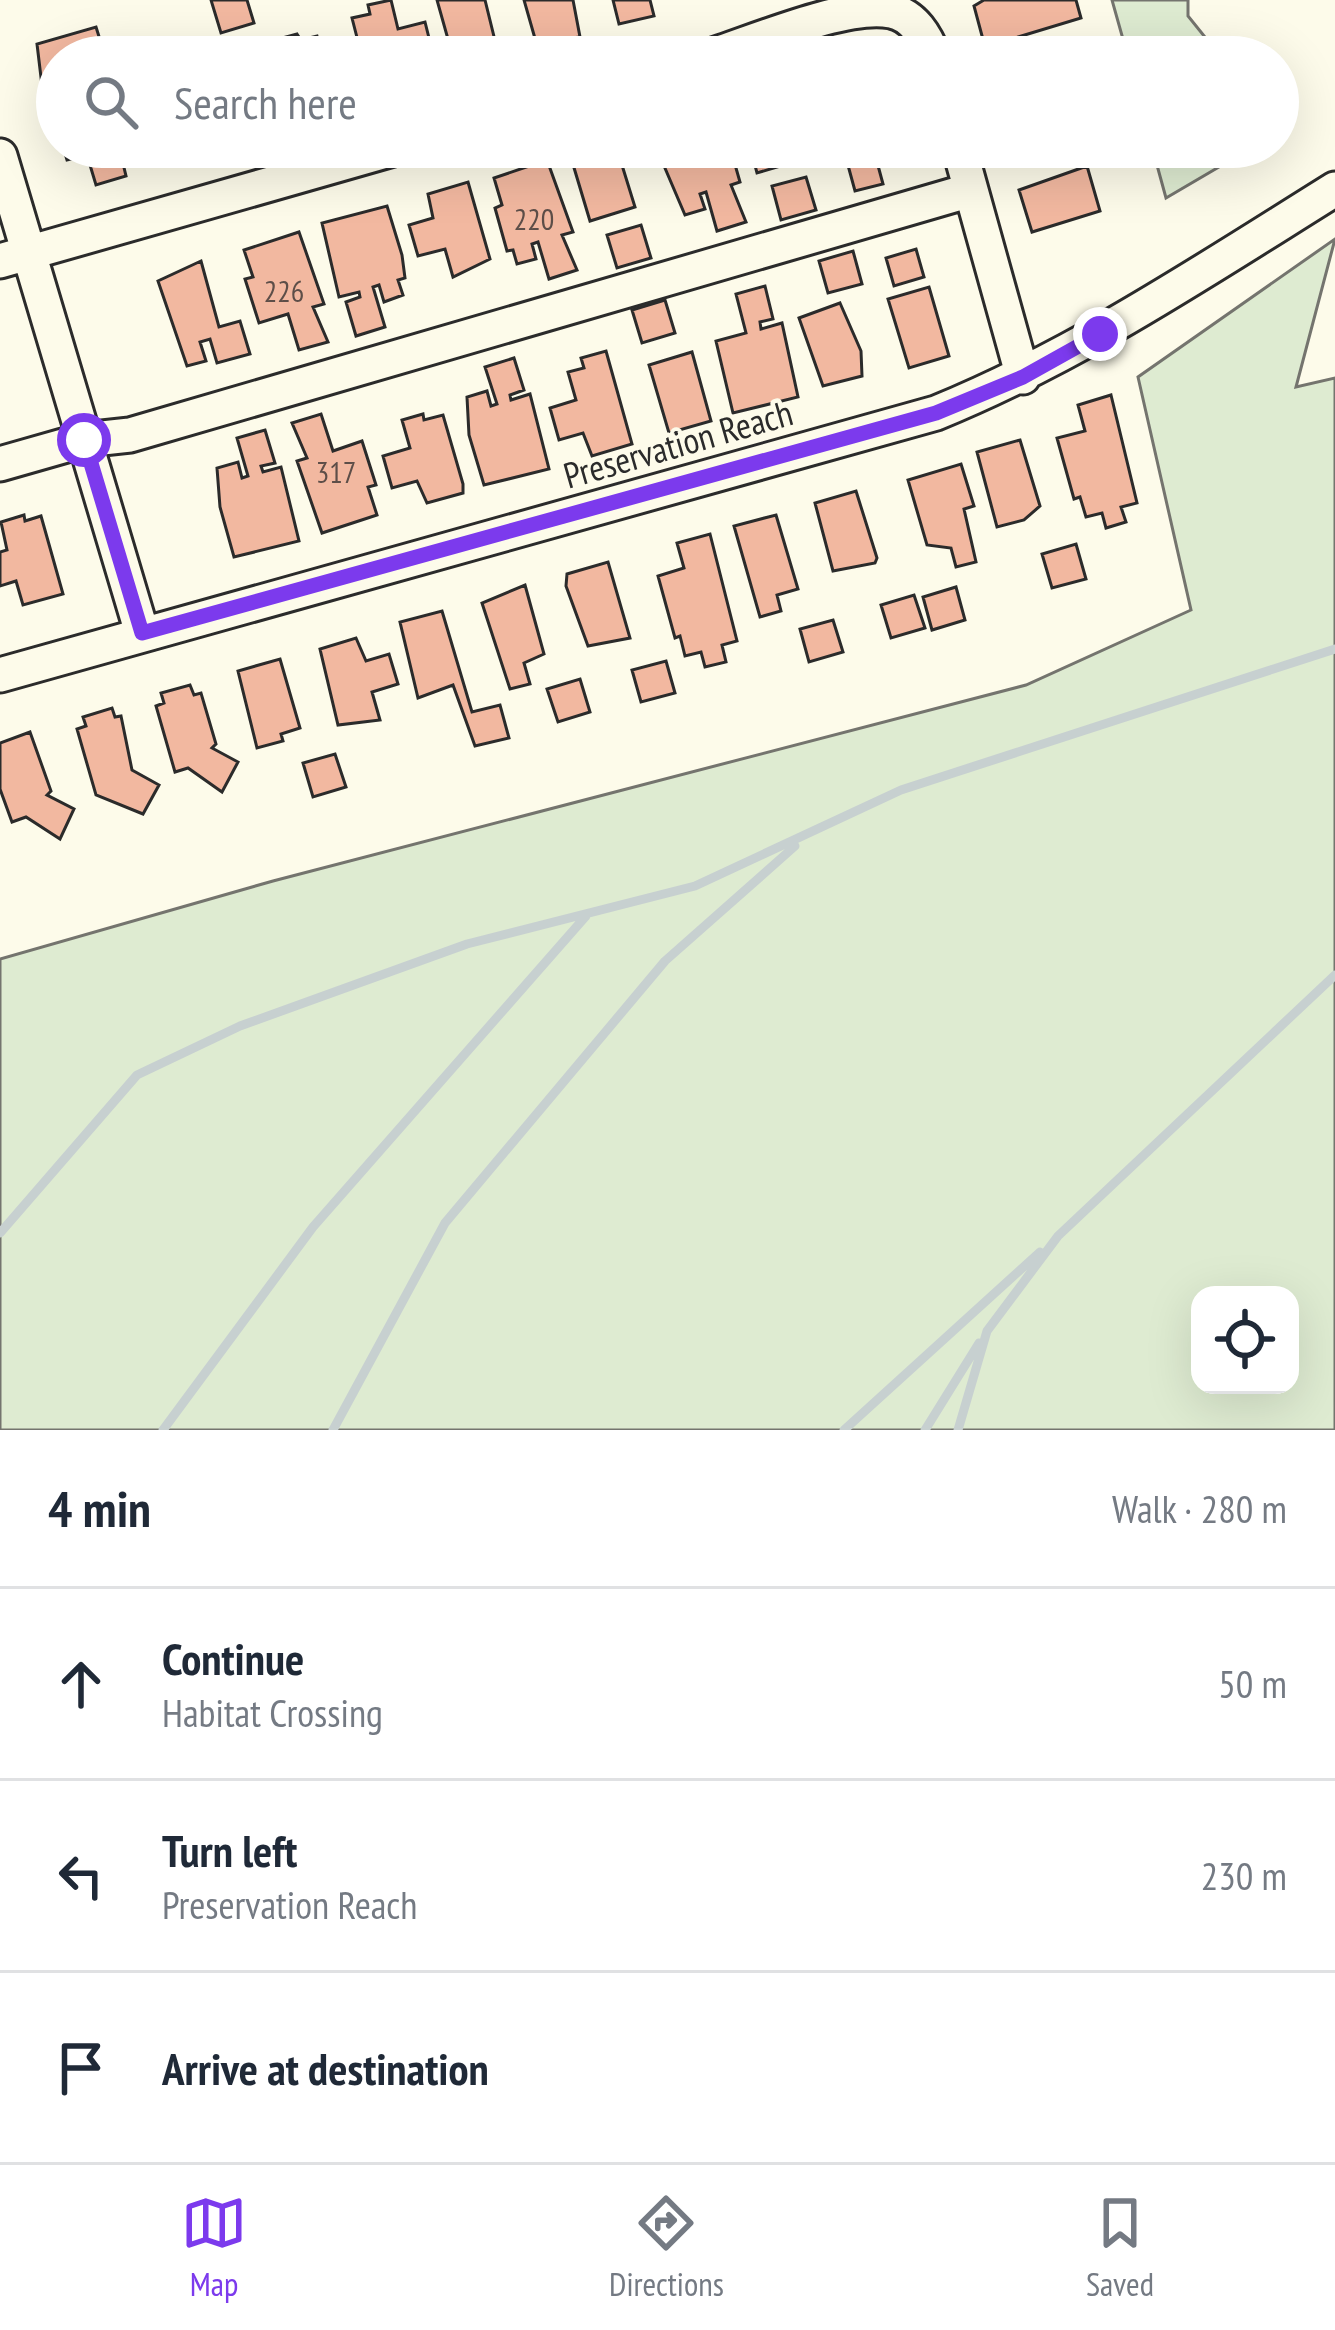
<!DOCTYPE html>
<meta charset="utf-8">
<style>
:root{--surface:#fff;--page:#f2f2f3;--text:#1f2937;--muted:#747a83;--line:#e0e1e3;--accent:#7c3aed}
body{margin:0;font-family:"PT Sans Narrow",sans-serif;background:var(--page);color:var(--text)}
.controls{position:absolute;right:36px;bottom:36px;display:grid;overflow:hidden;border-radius:24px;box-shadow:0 12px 48px #0002}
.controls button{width:108px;height:108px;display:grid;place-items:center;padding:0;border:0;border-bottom:3px solid var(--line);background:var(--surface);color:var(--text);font:60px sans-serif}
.stop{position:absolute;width:36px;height:36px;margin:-27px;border:9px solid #7c3aed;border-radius:50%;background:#fff}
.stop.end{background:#7c3aed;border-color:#fff;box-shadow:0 3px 12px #0008}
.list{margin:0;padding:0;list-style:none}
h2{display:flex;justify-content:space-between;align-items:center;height:156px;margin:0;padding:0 48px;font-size:51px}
h2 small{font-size:39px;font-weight:400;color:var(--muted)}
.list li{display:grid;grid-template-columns:78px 1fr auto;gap:36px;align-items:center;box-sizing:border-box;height:192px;padding:0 48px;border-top:3px solid var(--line)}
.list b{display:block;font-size:45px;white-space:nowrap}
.list p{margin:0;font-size:39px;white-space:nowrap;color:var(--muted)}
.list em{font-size:39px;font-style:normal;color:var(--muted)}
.icon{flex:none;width:66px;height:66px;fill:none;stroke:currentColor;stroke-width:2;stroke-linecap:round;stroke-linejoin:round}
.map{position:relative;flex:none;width:1335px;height:1430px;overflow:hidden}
.search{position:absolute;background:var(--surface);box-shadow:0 12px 48px #0002;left:36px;right:36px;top:36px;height:132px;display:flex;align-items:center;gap:30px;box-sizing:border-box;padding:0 42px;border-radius:66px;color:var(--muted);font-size:45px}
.sheet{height:732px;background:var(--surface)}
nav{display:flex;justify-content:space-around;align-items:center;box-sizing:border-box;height:168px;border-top:3px solid var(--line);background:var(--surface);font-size:33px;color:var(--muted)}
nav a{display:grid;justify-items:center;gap:6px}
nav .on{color:var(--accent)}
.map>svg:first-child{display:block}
</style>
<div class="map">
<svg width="1335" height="1430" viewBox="0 0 1335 1430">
<rect width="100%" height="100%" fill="#fdfbea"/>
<path fill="#deebd1" stroke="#74746e" stroke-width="3" fill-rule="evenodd" d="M 1112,0 L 1188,0 L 1188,16 L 1221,57 L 1128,57 Z
M 1152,147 L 1253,147 L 1166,198 Z
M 1335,239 L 1296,387 L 1335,378 L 1335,1430 L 0,1430 L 0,959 L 273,881 L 1026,685 L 1191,610 L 1138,377 ZM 1200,1295 L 1290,1295 L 1290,1385 L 1200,1385 Z"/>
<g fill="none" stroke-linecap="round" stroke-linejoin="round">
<path stroke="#c7d0d0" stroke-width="9" d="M 0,1233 L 137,1075 L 240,1026 L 467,944 L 695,886 L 901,790 L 1335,649
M 163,1430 L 313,1227 L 586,916
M 333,1430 L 445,1223 L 665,961 L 795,846
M 844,1430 L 1040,1252
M 925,1430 L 979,1343
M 958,1430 L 987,1331 L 1058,1236 L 1335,975"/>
</g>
<path fill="#f2b8a0" stroke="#2b2b2b" stroke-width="3" d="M 211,0 L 247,0 L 254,23 L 221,33 Z
M 391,0 L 398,29 L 425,22 L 433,54 L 362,57 L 352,18 L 370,14 L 368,5 Z
M 437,0 L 485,0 L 499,57 L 453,57 Z
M 524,0 L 573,0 L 580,37 L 536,42 Z
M 613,0 L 650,0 L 654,16 L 619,24 Z
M 984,0 L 1076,0 L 1081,18 L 985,47 L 974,6 Z
M 96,27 L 101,43 L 115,39 L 120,57 L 57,57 L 57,98 L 53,91 L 43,94 L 37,44 Z
M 297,34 L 301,40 L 317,36 L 323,57 L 276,57 L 271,41 Z
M 63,147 L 119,147 L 126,176 L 96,185 L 87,155 L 67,160 Z
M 592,147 L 617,149 L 635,207 L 590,221 L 572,161 L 573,153 Z
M 656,147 L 730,147 L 740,182 L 731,185 L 746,222 L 717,231 L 706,192 L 700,194 L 705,209 L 685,215 Z
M 750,147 L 797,147 L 801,160 L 757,173 Z
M 836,147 L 873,147 L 883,184 L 855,191 L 846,158 L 859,154 L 857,149 L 838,154 Z
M 1097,147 L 1134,147 L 1136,153 L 1101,162 Z
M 547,160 L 573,232 L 562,235 L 577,270 L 549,279 L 538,242 L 532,244 L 536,259 L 517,264 L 513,250 L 507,251 L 495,208 L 502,205 L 494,178 Z
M 1087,166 L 1100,211 L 1032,232 L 1019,190 Z
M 806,177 L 816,210 L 781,220 L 772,186 Z
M 468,182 L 490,259 L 453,277 L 445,249 L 418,256 L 409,225 L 433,218 L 428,194 Z
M 387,206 L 402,255 L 405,278 L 398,280 L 403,295 L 384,302 L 379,285 L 373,287 L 385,327 L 356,336 L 346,302 L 360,297 L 359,292 L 339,297 L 322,223 Z
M 641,225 L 651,258 L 617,268 L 607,235 Z
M 299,232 L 324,304 L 313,307 L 328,342 L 299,350 L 288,314 L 259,323 L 245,279 L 253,277 L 244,250 Z
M 916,249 L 924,277 L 894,286 L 886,258 Z
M 853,251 L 862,284 L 828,293 L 819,261 Z
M 201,261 L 219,327 L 240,321 L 250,354 L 217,363 L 210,339 L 200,342 L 206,361 L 187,366 L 158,281 Z
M 765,286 L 773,319 L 760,322 L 761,329 L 782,323 L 798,397 L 733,413 L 716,341 L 746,333 L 736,294 Z
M 929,287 L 949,356 L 909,368 L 888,299 Z
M 665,300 L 675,333 L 642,343 L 632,310 Z
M 840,303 L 861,351 L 862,376 L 823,386 L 799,318 Z
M 606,351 L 632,444 L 592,456 L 583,433 L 559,440 L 550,408 L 576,400 L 568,372 L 584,368 L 581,358 Z
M 692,352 L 711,421 L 669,433 L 649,365 Z
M 514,358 L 524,390 L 510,395 L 511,400 L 530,394 L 549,469 L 484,485 L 469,435 L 467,397 L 487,391 L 491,406 L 497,404 L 485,367 Z
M 1111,395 L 1137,503 L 1121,507 L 1126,522 L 1106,528 L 1102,513 L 1086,517 L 1080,497 L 1074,499 L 1057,438 L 1085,431 L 1078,405 Z
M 321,414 L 333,451 L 362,441 L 376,485 L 368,487 L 377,515 L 322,533 L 297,461 L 307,458 L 292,423 Z
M 423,414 L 424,420 L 443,415 L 463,484 L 463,493 L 427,503 L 417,481 L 392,488 L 383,456 L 410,448 L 402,420 Z
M 265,430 L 275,463 L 261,466 L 263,472 L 281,467 L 299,541 L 234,557 L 220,507 L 217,468 L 238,462 L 242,478 L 248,476 L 237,438 Z
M 1020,440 L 1040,506 L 1024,520 L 997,527 L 977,452 Z
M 961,464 L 974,506 L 964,509 L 976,562 L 956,567 L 951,548 L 927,545 L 908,480 Z
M 856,491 L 877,558 L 875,563 L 833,571 L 815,503 Z
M 24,515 L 25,521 L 41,516 L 63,594 L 23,605 L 16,581 L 0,586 L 0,552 L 7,550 L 1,522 Z
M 776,515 L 798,589 L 777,595 L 781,611 L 760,617 L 734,526 Z
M 710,534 L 737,641 L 722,645 L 726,662 L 705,667 L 701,652 L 685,656 L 680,636 L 675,638 L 658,576 L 684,568 L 677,543 Z
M 1076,544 L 1086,579 L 1052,588 L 1042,554 Z
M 608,562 L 630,638 L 588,646 L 566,586 L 567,574 Z
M 525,585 L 544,654 L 524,663 L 530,684 L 510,689 L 482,603 Z
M 956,587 L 965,620 L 932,630 L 923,597 Z
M 914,595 L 925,628 L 891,638 L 881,605 Z
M 442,611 L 472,712 L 500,705 L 509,738 L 475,746 L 453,685 L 418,698 L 400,622 Z
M 833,620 L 843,652 L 809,662 L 800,629 Z
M 356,638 L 366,661 L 389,654 L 398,684 L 372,692 L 380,720 L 338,725 L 320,649 Z
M 280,659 L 300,728 L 281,734 L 283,741 L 257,748 L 238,671 Z
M 666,661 L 675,693 L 641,702 L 632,670 Z
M 580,679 L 590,712 L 558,722 L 547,689 Z
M 190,685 L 194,695 L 201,693 L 216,744 L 212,748 L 238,762 L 222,792 L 188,768 L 175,772 L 156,706 L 164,703 L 161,693 Z
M 112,708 L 115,717 L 121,716 L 132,770 L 159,785 L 143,814 L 96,795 L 77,729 L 86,726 L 83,717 Z
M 30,732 L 51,791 L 47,795 L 74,809 L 60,839 L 26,817 L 12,822 L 0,789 L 0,743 Z
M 335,754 L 346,787 L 313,797 L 303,763 Z"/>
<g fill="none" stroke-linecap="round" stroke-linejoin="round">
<g stroke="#2b2b2b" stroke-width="39">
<path id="minor" d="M 707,57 C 752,43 846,2 891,11 C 914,15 926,37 934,57
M 959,147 L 1023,377
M 0,156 L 142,633
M 0,261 L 400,147
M 0,464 L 84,440 L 130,435 L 971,190
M 0,675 L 936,413 C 1078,355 1205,270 1335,189"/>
</g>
<use href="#minor" stroke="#fdfbea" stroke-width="33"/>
</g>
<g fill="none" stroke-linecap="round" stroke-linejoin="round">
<path stroke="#7c3aed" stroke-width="15" d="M 84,440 L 142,633 L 936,413 L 1023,377 L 1100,334"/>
</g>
<g text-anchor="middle" stroke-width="9" stroke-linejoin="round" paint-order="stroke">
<g font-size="30" fill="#5d4e48">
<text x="534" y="230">220</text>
<text x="284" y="302">226</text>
<text x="336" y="483">317</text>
</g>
<g font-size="36" fill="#2b2b2b" stroke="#fdfbea">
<text transform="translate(678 444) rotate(-16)" y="13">Preservation Reach</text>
</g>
</g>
</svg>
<div class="controls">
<button><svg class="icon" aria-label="locate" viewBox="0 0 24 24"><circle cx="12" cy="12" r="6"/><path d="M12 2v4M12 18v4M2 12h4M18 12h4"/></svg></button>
</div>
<div class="stop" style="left:84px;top:440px"></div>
<div class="stop end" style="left:1100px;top:334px"></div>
<div class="search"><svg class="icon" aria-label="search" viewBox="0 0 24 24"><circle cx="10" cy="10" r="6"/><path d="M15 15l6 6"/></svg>Search here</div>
</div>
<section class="sheet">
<h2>4 min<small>Walk · 280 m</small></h2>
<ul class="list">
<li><svg class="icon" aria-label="ahead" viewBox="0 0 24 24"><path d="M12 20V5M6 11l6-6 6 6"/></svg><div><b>Continue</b><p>Habitat Crossing</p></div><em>50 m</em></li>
<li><svg class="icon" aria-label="left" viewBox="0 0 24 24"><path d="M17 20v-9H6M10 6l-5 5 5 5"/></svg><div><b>Turn left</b><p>Preservation Reach</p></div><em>230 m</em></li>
<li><svg class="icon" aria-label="arrive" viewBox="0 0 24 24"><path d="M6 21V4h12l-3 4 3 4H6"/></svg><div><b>Arrive at destination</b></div></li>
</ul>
</section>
<nav>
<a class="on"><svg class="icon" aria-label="map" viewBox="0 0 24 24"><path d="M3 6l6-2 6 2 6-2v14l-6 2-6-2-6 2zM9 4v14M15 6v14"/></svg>Map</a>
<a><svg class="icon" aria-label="directions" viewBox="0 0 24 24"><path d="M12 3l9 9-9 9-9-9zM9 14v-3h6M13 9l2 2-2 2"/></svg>Directions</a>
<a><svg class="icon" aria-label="saved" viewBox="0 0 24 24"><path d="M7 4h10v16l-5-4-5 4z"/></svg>Saved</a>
</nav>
